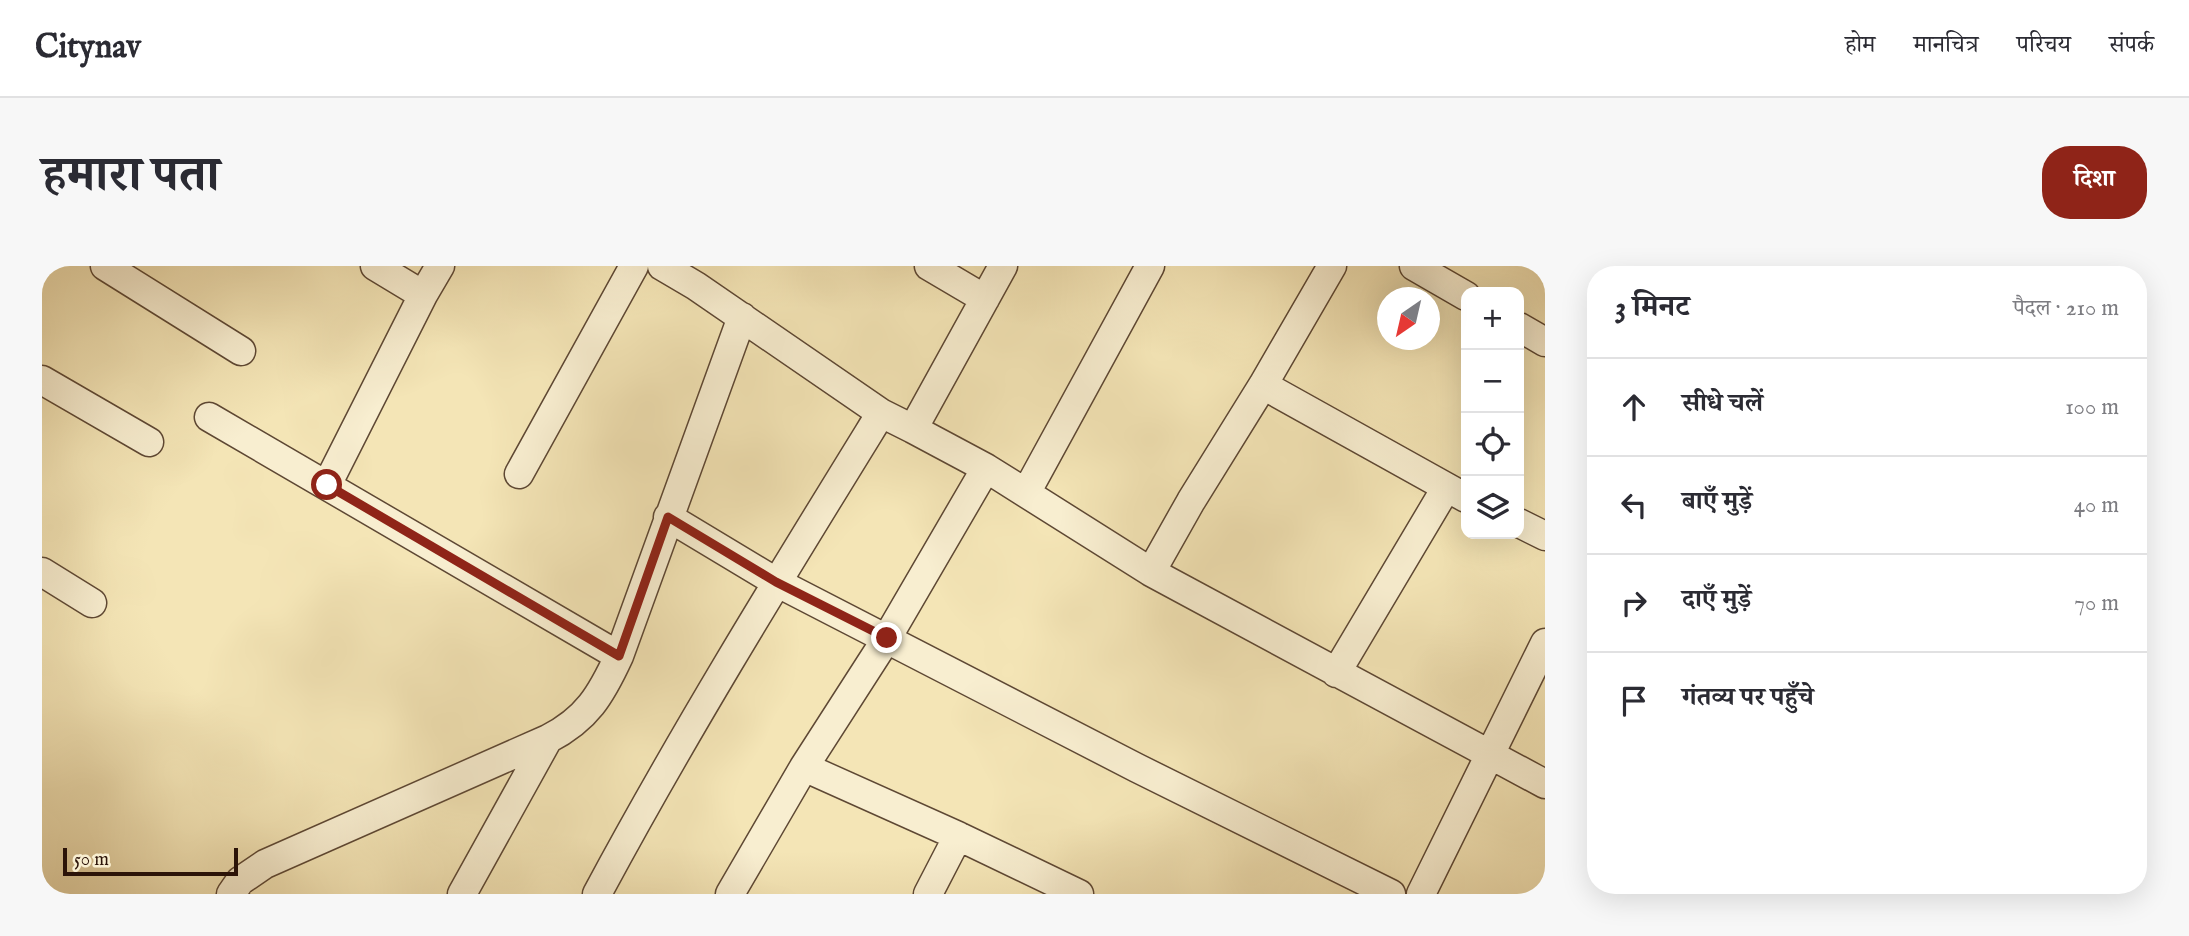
<!DOCTYPE html>
<html lang="hi">
<meta charset="utf-8">
<style>
:root{--surface:#fff;--page:#f7f7f7;--text:#2b2b33;--muted:#7c7c81;--line:#e1e1e2;--accent:#8f2418}
body{margin:0;font-family:"IM FELL English","Noto Serif Devanagari",serif;background:var(--page);color:var(--text)}
.controls{position:absolute;right:21px;top:21px;display:grid;overflow:hidden;border-radius:14px;box-shadow:0 7px 28px #0002}
.controls button{width:63px;height:63px;display:grid;place-items:center;padding:0;border:0;border-bottom:2px solid var(--line);background:var(--surface);color:var(--text);font:35px sans-serif}
.compass{position:absolute;left:1335px;top:21px;width:63px;height:63px;border-radius:50%;background:var(--surface);box-shadow:0 7px 28px #0002;rotate:214deg}
.scale{position:absolute;left:21px;bottom:18px;width:175px;box-sizing:border-box;padding-left:7px;border:4px solid #2c1409;border-top:0;font-size:19px;line-height:24px;white-space:nowrap;color:#2c1409;-webkit-text-stroke:5px #f8eed0;paint-order:stroke}
.stop{position:absolute;width:21px;height:21px;margin:-16px;border:5px solid #8f2418;border-radius:50%;background:#fff}
.stop.end{background:#8f2418;border-color:#fff;box-shadow:0 2px 7px #0008}
.list{margin:0;padding:0;list-style:none}
h2{display:flex;justify-content:space-between;align-items:center;height:91px;margin:0;padding:0 28px;font-size:30px}
h2 small{font-size:23px;font-weight:400;color:var(--muted)}
.list li{display:grid;grid-template-columns:46px 1fr auto;gap:21px;align-items:center;box-sizing:border-box;height:98px;padding:0 28px;border-top:2px solid var(--line)}
.list b{display:block;font-size:26px;white-space:nowrap}
.list em{font-size:23px;font-style:normal;color:var(--muted)}
.icon{flex:none;width:38px;height:38px;fill:none;stroke:currentColor;stroke-width:2;stroke-linecap:round;stroke-linejoin:round}
.map{position:relative;flex:none;width:1503px;height:628px;overflow:hidden;border-radius:28px}
header{display:flex;align-items:center;gap:42px;box-sizing:border-box;height:98px;padding:0 35px;background:var(--surface);border-bottom:2px solid var(--line)}
header strong{font-size:33px}
nav{display:flex;gap:38px;margin-inline-start:auto;font-size:24px}
.intro{display:flex;align-items:center;justify-content:space-between;box-sizing:border-box;height:168px;padding:0 42px}
h1{margin:0;font-size:49px}
.button{padding:18px 32px;border-radius:28px;background:var(--accent);color:#fff;font-size:24px;font-weight:700}
main{display:flex;gap:42px;padding:0 42px}
aside{flex:1;background:var(--surface);border-radius:28px;box-shadow:0 7px 28px #0002}
.map>svg:first-child{display:block}
</style>
<header>
<strong>Citynav</strong>
<nav><a>होम</a><a>मानचित्र</a><a>परिचय</a><a>संपर्क</a></nav>
</header>
<div class="intro"><h1>हमारा पता</h1><a class="button">दिशा</a></div>
<main>
<div class="map">
<svg width="1503" height="628" viewBox="0 0 1503 628">
<rect width="100%" height="100%" fill="#f4e5b6"/>
<filter id="stains"><feTurbulence type="fractalNoise" baseFrequency=".00286" numOctaves="4"/><feColorMatrix values="0 0 0 0 .2 0 0 0 0 .09 0 0 0 0 .02 0 0 0 .5 -.17"/></filter>
<radialGradient id="worn" r=".72"><stop offset=".6" stop-color="#630" stop-opacity="0"/><stop offset="1" stop-color="#630" stop-opacity=".3"/></radialGradient>
<g fill="none" stroke-linecap="round" stroke-linejoin="round">
<g stroke="#5e4834" stroke-width="31">
<path id="minor" d="M 63,0 L 199,85
M 333,0 L 381,29
M 620,0 L 654,20 L 839,147
M 887,0 L 943,33
M 1372,0 L 1424,30
M 1477,61 L 1503,76
M 0,114 L 107,176
M 1221,119 L 1424,232
M 167,151 L 577,390
M 871,163 L 944,202
M 477,208 L 592,0
M 285,219 L 381,29 L 398,0
M 984,227 L 1108,0
M 626,251 L 734,316 L 1095,502 L 1349,628
M 1477,257 L 1503,270
M 0,306 L 50,337
M 1109,306 L 1503,518
M 1294,407 L 1404,222
M 916,570 L 1037,628
M 189,628 L 198,615 L 223,598 L 506,473
M 420,628 L 506,473 C 545,453 559,429 577,390 L 700,51
M 555,628 C 643,464 741,306 839,147 L 871,163 L 961,0
M 688,628 L 762,501
M 886,628 L 916,570 L 762,501 L 845,372 L 944,202 L 1109,306 L 1149,235 L 1221,119 L 1290,0
M 1379,628 L 1503,377"/>
</g>
<use href="#minor" stroke="#f8eed0" stroke-width="28"/>
</g>
<g fill="none" stroke-linecap="round" stroke-linejoin="round">
<path stroke="#8f2418" stroke-width="9" d="M 285,219 L 577,390 L 626,251 L 734,316 L 845,372"/>
</g>
<rect width="100%" height="100%" filter="url(#stains)"/>
<rect width="100%" height="100%" fill="url(#worn)"/>
</svg>
<div class="controls">
<button>+</button>
<button>−</button>
<button><svg class="icon" aria-label="locate" viewBox="0 0 24 24"><circle cx="12" cy="12" r="6"/><path d="M12 2v4M12 18v4M2 12h4M18 12h4"/></svg></button>
<button><svg class="icon" aria-label="layers" viewBox="0 0 24 24"><path d="M12 4l9 5-9 5-9-5zM3 14l9 5 9-5"/></svg></button>
</div>
<svg class="compass" viewBox="-18 -18 36 36"><path d="M0-13l5 13h-10z" fill="#e53935"/><path d="M0 13l5-13h-10z" fill="#7c7c81"/></svg>
<div class="scale">50 m</div>
<div class="stop" style="left:285px;top:219px"></div>
<div class="stop end" style="left:845px;top:372px"></div>
</div>
<aside>
<h2>3 मिनट<small>पैदल · 210 m</small></h2>
<ul class="list">
<li><svg class="icon" aria-label="ahead" viewBox="0 0 24 24"><path d="M12 20V5M6 11l6-6 6 6"/></svg><div><b>सीधे चलें</b></div><em>100 m</em></li>
<li><svg class="icon" aria-label="left" viewBox="0 0 24 24"><path d="M17 20v-9H6M10 6l-5 5 5 5"/></svg><div><b>बाएँ मुड़ें</b></div><em>40 m</em></li>
<li><svg class="icon" aria-label="right" viewBox="0 0 24 24"><path d="M7 20v-9h11M14 6l5 5-5 5"/></svg><div><b>दाएँ मुड़ें</b></div><em>70 m</em></li>
<li><svg class="icon" aria-label="arrive" viewBox="0 0 24 24"><path d="M6 21V4h12l-3 4 3 4H6"/></svg><div><b>गंतव्य पर पहुँचे</b></div></li>
</ul>
</aside>
</main>
